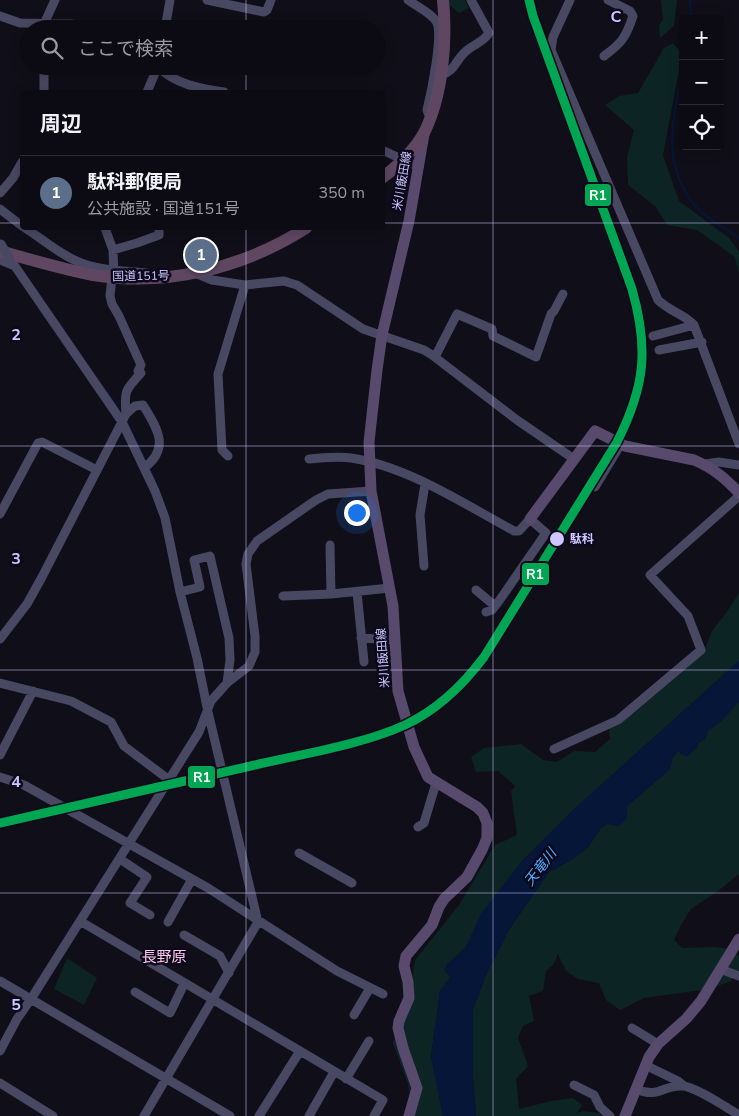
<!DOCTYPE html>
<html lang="ja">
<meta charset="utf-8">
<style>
:root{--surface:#0c0a12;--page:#1a1820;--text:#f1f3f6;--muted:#9a9a9f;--line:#2c2b32;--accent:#db2777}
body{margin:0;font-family:"Nunito Sans","Noto Sans JP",sans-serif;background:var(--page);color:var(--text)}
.controls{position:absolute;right:15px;top:15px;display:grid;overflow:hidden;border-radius:5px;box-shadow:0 2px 12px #0003}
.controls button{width:45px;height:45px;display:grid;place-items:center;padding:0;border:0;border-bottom:1px solid var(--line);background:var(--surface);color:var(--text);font:25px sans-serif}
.you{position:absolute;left:356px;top:512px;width:18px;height:18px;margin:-12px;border:4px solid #fff;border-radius:50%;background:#1a73e8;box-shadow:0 0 0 8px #1a73e833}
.badge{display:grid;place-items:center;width:32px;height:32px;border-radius:50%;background:var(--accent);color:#fff;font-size:16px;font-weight:700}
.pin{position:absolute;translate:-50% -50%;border:2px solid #fff;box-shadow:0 1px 5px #0006}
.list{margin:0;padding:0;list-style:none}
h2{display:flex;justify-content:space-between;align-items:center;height:65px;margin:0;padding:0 20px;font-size:21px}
h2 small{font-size:16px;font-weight:400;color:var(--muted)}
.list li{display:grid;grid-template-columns:32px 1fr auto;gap:15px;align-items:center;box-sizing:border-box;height:75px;padding:0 20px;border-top:1px solid var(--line)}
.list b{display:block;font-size:19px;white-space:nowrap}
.list p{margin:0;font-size:16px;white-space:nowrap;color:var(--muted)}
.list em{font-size:16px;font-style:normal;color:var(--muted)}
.icon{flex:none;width:28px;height:28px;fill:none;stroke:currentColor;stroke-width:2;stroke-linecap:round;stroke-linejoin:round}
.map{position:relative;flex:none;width:739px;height:1116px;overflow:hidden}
.search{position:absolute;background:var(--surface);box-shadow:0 2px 12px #0003;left:20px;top:20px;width:365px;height:55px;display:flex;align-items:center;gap:12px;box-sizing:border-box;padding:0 18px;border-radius:28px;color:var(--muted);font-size:19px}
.panel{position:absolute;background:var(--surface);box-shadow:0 2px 12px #0003;left:20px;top:90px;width:365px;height:140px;border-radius:5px}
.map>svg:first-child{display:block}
</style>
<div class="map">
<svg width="739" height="1116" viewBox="0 0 739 1116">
<rect width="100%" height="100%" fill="#100e18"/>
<path fill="#0d2425" d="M 447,0 L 465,0 L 469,8 L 459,13 L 447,3 Z
M 661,0 L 677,0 L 674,26 L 660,38 L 659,25 L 663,20 Z
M 673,43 L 682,54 L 663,155 L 679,201 L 729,238 L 739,252 L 739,273 L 735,257 L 697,230 L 667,225 L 656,207 L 628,185 L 627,158 L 634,130 L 605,105 L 619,96 L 638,93 L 664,48 Z
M 739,593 L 739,661 L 572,811 L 522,861 L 465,948 L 448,964 L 444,970 L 451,977 L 440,991 L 431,1056 L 443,1116 L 413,1116 L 408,1084 L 393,1043 L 413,973 L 415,960 L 459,905 L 495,845 L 517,835 L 511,791 L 515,786 L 498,771 L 476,772 L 471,757 L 484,748 L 521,744 L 543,760 L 557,762 L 574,751 L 595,752 L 610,739 L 608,724 L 703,654 L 712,631 L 726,613 Z
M 739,701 L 739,874 L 718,891 L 691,909 L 681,925 L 674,940 L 682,948 L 714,947 L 731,949 L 739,956 L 739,970 L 731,981 L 709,989 L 644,998 L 620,1010 L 606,1000 L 599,983 L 578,979 L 566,971 L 558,954 L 553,965 L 546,971 L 543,991 L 529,996 L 534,1021 L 523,1026 L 518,1038 L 528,1066 L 516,1079 L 519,1109 L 551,1101 L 573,1098 L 582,1105 L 577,1113 L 583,1111 L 599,1113 L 602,1116 L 476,1116 L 473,1078 L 473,1009 L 486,975 L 510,928 L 549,872 L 573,859 L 588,847 L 601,828 L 607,824 L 627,818 L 627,806 L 670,769 L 672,759 L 678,750 L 682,755 C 691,753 696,750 699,742 L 705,739 L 708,731 L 721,721 Z
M 67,958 L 97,978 L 84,1005 L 54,989 Z"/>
<path fill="#051639" d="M 739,661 L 739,702 L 721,721 L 708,731 L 705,739 L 699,742 L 697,748 L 689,754 L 689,756 L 686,757 L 678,750 L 672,759 L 670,769 L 627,806 L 627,818 L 619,826 L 607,824 L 601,828 L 588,847 L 573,859 L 549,872 L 510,928 L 486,975 L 473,1009 L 473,1078 L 476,1116 L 443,1116 L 431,1056 L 440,991 L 450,977 L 444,970 L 446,968 L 447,963 L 452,961 L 465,948 L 481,914 L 522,861 L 572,811 Z"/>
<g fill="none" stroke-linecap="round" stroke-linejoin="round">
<path stroke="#051639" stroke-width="2" d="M 690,0 L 691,19
M 683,71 C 672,121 660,166 698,209 C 709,221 726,228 739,238
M 106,390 L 123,415
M 126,420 L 146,461
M 149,467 L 157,485"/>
<path stroke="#494862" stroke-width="9" d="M 207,0 L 264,12 L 267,10 L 271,0
M 408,0 C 416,6 430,12 436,21 C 444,33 431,94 427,110 L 430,118
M 570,0 L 553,37 L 551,50 L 658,300 C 669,311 684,314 694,325 L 739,444
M 0,16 L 20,23 L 71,24 L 105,29
M 44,29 L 44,24 L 55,0
M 165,29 L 170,0
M 604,56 C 622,43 626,37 633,16 L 630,11 L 608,0
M 157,66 C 175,84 200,89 224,92
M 441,75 C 455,71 454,63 464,53 C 471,45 483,43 489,33 L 471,0
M 44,92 L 44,66
M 147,92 L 158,66
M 382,150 L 419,167
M 0,193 L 13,178 L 22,162
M 0,209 L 22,226
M 25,228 C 44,240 63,257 84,264 C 104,271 126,271 146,273
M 105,228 L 113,250 L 114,276
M 113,250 L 137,243 L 159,235 L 159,228
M 10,259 L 122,422 L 155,491 L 165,518 L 180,592 L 197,658 L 208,712 L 258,922 L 144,1116
M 0,260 L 15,266
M 195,273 L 212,280 L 245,285 L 284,281 L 290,283 L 297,285 L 363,329 L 424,350 L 432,355 L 517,420 L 574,459
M 653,336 L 694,325
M 659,350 L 702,342
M 435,357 L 457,314 L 492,329 L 493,336 L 536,357 L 551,314 L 554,311 L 563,294
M 126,414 L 135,406 L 143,405 C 157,428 171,448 144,468
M 228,456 L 222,450 L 218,374 L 245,285
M 309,459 C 323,458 337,456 351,458 C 407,466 464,504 514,531 L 519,531 L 530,519 L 546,533 L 499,601 L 492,610 L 486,612
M 705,464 L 719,462 L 739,465
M 595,487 L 621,444
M 0,514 L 38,443 L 42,442 L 97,470
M 330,545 L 331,594
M 424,566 L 420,515 L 425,484
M 476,590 L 495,606
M 180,592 L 200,587 L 194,560 L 210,556 L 229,638 L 230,660 L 227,683
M 357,592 L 364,662
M 283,596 L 331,594 L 390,588
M 361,638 L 395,640
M 0,639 L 27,604 L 42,577 L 126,414 C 124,391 125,390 141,373 L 138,371 L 141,365 L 119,316 L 112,304 L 110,296 L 112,277
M 0,683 L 71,701 L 111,722 L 124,746 L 168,779
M 554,749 L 618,720 L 701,650 L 688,616 L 650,575 L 739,496
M 0,755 L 33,691
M 0,777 L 24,785 L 208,888 L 337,971 L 383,994
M 418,827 L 424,823 L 436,783
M 299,853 L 352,883
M 120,859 L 147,877 L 130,903 L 150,915
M 80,921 L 383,1100 L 374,1116
M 168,922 L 192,879
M 184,935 L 220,956 L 229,973
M 720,969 L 739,976
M 0,981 L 230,1116
M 135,992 L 170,1013 L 184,984
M 354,1015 L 370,988
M 632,1028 L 658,1044
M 0,1051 L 17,1019 L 31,999 L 199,732 L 211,701 L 227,683 L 249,666 L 255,652 L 255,636 L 246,564 L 248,554 L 257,541 L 316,500 L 328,494 L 371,491
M 645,1065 L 678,1081 L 684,1086
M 346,1079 L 369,1041
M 0,1083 L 53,1116
M 574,1085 L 594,1095 L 600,1107 L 610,1116
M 636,1089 C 660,1099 662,1085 682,1086 C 695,1086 727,1108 739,1115
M 259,1116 L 300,1051
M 309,1116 L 334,1072"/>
<path stroke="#574a6c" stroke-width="11" d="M 530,519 L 595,431 L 625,446 L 694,460 C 713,468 725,478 739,493
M 409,1116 L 417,1088 L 403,1048 L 398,1028 L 399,1021 L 409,998 L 408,982 L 404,966 L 406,956 L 432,925 L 439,907 L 444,899 L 467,877 L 482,850 L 487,838 L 487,823 L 483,813 L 477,807 L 428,777 L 414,747 L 398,691 L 393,606 L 371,491 L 369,442 L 377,370 L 382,335 L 409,221 L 424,134
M 625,1116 L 649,1057 L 658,1044 L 686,1019 L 701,1001 L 739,939"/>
<path stroke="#5f4762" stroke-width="12" d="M 382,178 C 399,165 414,151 424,133 C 443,95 447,41 443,0
M 0,251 C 31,260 62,269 93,275 C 167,287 243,268 306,228"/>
<path stroke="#494862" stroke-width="9" d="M 1,244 L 10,259"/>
<g stroke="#0d091d" stroke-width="12">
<path id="rail-1" d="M 0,823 C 85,804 170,784 255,765 C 302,754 361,745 405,725 C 437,710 463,685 484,657 L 617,442 C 645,387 649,349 632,289 L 533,16 L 529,0"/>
</g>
<use href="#rail-1" stroke="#00a651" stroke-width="9"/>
</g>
<path fill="none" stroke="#cdc6ff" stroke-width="1" stroke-opacity="0.55" d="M 246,0 L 246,29M 493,0 L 493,1116M 246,66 L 246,92M 0,223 L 22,223M 382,223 L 739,223M 246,228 L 246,1116M 0,446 L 739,446M 0,670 L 739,670M 0,893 L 739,893"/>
<circle fill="#cdc6ff" stroke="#0d091d" stroke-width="2" cx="557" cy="539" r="8"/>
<g text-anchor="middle" stroke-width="5" stroke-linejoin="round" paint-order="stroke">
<g font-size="12" fill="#cdc6ff" stroke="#0d091d">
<text transform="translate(402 181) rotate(-80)" y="4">米川飯田線</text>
<text transform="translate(141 276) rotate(-1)" y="4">国道151号</text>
<text transform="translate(383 658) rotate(-94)" y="4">米川飯田線</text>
</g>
<g font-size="12" font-weight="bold" fill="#cdc6ff" stroke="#0d091d" text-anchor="start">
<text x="570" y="543">駄科</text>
</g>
<g font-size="14" font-style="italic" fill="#54acff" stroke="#0d091d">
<text transform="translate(540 867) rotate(-52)" y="5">天竜川</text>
</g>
<g font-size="15" fill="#ffc8ea" stroke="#0d091d">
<text x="164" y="962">長野原</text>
</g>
</g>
<g font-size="16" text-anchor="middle" font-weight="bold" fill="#cdc6ff" stroke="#0d091d" stroke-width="5" stroke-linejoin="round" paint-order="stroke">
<text x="616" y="22">C</text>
<text x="16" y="340">2</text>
<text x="16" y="564">3</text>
<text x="16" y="787">4</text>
<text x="16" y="1010">5</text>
</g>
<g stroke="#0d091d" stroke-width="2">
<rect x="584" y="183" width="28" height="24" rx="5" fill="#00a651"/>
<rect x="521" y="562" width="29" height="24" rx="5" fill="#00a651"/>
<rect x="187" y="765" width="29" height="24" rx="5" fill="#00a651"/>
</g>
<g font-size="14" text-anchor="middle" font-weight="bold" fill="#fff">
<text x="598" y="200">R1</text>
<text x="535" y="579">R1</text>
<text x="202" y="782">R1</text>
</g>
</svg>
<div class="controls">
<button>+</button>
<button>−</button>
<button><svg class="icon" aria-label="locate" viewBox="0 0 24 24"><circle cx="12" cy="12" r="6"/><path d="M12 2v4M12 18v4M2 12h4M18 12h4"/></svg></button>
</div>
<div class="you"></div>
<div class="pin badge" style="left:201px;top:255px;background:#5c6f8a">1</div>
<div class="search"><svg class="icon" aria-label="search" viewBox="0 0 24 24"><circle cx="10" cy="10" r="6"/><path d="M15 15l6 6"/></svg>ここで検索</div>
<section class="panel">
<h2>周辺<small></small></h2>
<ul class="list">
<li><span class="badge" style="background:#5c6f8a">1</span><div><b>駄科郵便局</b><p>公共施設 · 国道151号</p></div><em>350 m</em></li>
</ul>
</section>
</div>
